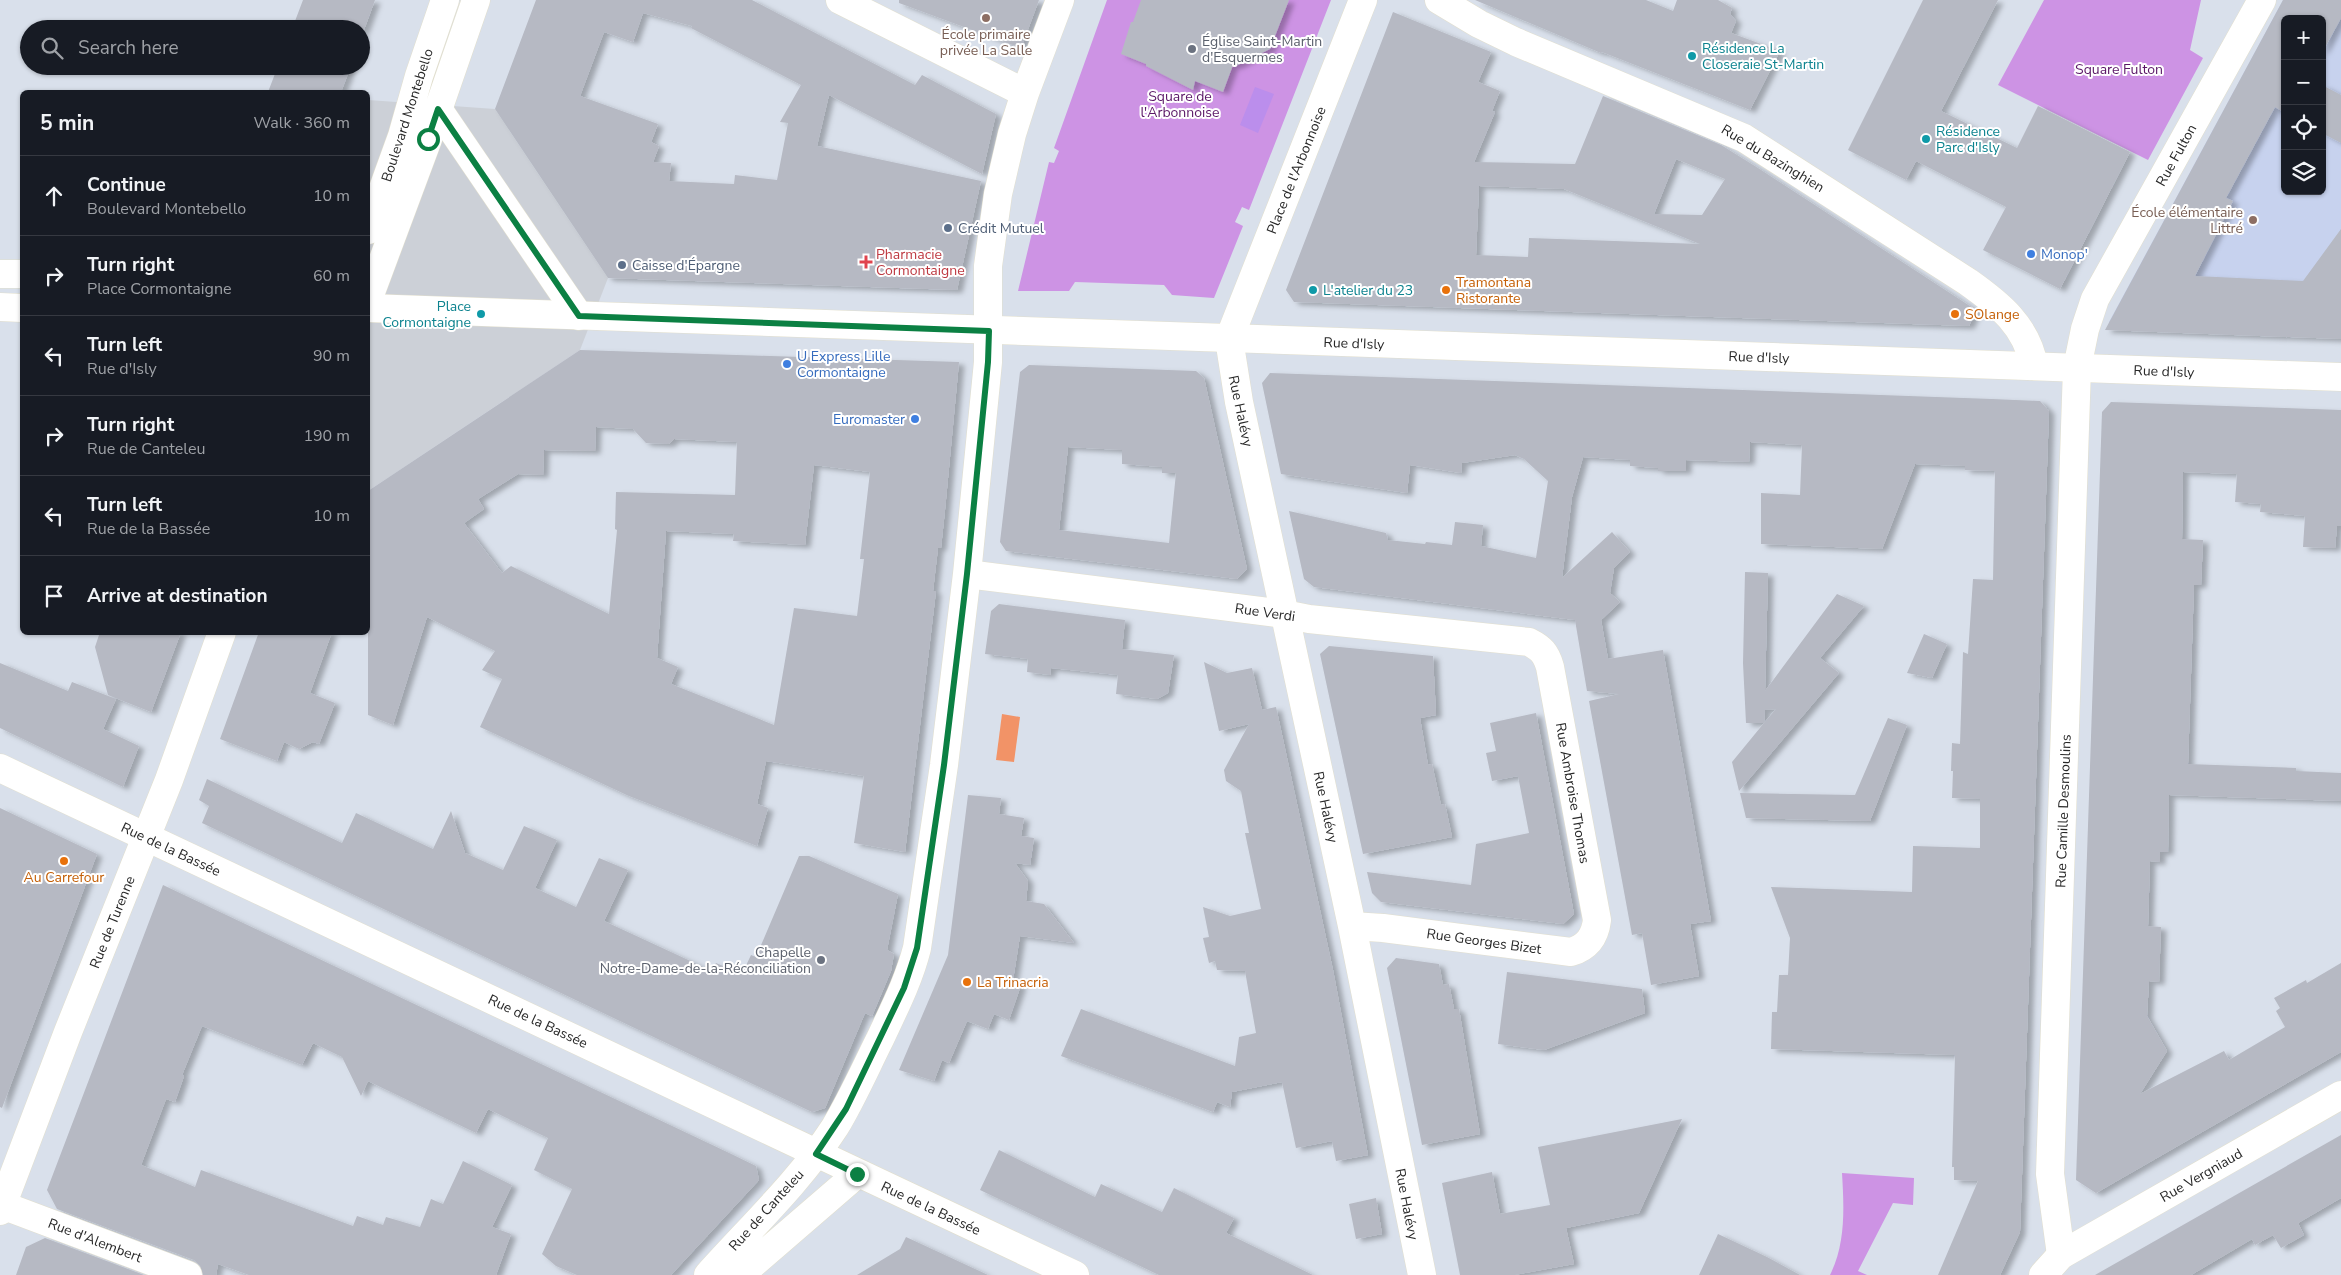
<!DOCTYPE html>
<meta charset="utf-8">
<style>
:root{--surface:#171b24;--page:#242831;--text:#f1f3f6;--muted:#9ea1a6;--line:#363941}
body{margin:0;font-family:"Nunito Sans",sans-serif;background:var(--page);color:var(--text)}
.controls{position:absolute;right:15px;top:15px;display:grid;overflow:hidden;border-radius:8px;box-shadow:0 1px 4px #0004}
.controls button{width:45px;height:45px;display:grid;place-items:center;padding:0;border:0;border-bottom:1px solid var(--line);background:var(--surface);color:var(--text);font:25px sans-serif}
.stop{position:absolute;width:15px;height:15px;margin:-11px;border:4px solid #0b8043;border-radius:50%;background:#fff}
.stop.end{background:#0b8043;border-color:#fff;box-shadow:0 1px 5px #0008}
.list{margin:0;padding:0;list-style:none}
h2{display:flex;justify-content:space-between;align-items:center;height:65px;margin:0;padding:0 20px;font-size:21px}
h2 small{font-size:16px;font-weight:400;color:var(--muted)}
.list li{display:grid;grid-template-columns:32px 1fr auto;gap:15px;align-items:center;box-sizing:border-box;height:80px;padding:0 20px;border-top:1px solid var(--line)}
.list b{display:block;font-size:19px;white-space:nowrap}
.list p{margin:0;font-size:16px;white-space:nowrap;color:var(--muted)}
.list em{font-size:16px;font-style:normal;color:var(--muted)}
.icon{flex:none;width:28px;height:28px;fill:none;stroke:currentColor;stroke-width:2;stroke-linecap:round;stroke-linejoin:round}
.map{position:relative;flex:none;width:2341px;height:1275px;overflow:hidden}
.search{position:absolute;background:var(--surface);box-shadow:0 1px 4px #0004;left:20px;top:20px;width:350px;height:55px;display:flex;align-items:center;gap:12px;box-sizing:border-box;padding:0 18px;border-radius:28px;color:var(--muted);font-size:19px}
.panel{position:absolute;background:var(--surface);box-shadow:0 1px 4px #0004;left:20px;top:90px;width:350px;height:545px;border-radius:8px}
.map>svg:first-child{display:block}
</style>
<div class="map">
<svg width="2341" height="1275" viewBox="0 0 2341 1275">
<defs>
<filter id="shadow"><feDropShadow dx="5.5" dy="3" stdDeviation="2.5" flood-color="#0004"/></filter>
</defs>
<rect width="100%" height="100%" fill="#d9e0eb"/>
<path fill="#c7d2ee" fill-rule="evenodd" d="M 2283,0 L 2341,0 L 2341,260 L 2324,282 L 2113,330 L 2109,322 ZM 2285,19 L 2322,19 L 2322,191 L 2285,191 Z"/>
<path fill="#cd93e4" d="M 1107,0 L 1331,0 L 1249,210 L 1242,207 L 1235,222 L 1243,226 L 1214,298 L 1172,295 L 1164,285 L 1075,282 L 1069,291 L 1018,291 L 1049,162 L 1054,163 L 1059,151 L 1054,148 Z
M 2044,0 L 2201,0 L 2190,50 L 2203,58 L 2148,160 L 1998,85 Z
M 1842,1173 L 1914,1178 L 1913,1205 L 1893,1203 L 1858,1271 L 1867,1275 L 1830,1275 C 1846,1243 1844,1207 1842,1173 Z"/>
<path fill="#bb8eec" d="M 1255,87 L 1274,94 L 1258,133 L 1240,125 Z"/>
<path fill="#ccd0d7" d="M 368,100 L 495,109 L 608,278 L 580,350 L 368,491 Z"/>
<path fill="#f29367" d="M 1002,714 L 1020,717 L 1014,762 L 996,760 Z"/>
<path fill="#b6b9c3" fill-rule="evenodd" filter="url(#shadow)" d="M 303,0 L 375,0 L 361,38 L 361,29 L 292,29 Z
M 536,0 L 752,0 L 915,85 L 922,75 L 996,114 L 982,174 L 829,95 L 817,146 L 981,181 L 957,290 L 608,278 L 495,109 ZM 643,13 L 692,26 L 691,28 L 801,85 L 780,122 L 788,123 L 777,180 L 735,175 L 734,184 L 669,181 L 671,163 L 653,162 L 659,146 L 651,142 L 658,124 L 580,96 L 604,32 L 633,42 Z
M 899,0 L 1039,0 L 1021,48 L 899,3 Z
M 1141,0 L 1289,0 L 1270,49 L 1236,66 L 1233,65 L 1223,92 L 1195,81 L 1193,90 L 1146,66 L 1146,64 L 1121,54 L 1131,22 L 1133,22 Z
M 1475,0 L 1646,0 L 1673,11 L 1677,0 L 1718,0 L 1732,8 L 1730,14 L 1736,21 L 1731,33 L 1780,51 L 1750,110 L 1602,52 L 1601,53 Z
M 1923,0 L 1998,0 L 1941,111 L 2017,148 L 2038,106 L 2130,152 L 2060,289 L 1983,250 L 2006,207 L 1916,161 L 1906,180 L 1848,150 Z
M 2283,0 L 2341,0 L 2341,18 L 2322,53 L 2322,19 L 2285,19 L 2285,113 L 2275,107 L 2226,198 L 2233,201 L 2195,276 L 2303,281 L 2341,229 L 2341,339 L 2105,330 Z
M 1393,12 L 1491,52 L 1478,82 L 1500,91 L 1492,111 L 1495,112 L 1474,162 L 1575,164 L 1603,96 L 1721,145 L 1758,168 L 1976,310 L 1969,326 L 1294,302 L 1286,290 ZM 1676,159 L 1725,179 L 1702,215 L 1654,214 ZM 1479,186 L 1564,189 L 1700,244 L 1529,238 L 1528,257 L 1476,255 Z
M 278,66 L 351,66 L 341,92 L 268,92 Z
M 2322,85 L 2341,95 L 2341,143 L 2322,133 Z
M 580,350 L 959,362 L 945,510 L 941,548 L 938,548 L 933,591 L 936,591 L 905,852 L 854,843 L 864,776 L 766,761 L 757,804 L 768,808 L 757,846 L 629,796 L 480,727 L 502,679 L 482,670 L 495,651 L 427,617 L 393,725 L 368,715 L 368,491 ZM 596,427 L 633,429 L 646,443 L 669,444 L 674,439 L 737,442 L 735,495 L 616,492 L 615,529 L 617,530 L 609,614 L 511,566 L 502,573 L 464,523 L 484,509 L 478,499 L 518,474 L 543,475 L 544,450 L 595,451 ZM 814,465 L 870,472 L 860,559 L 864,559 L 857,616 L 794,608 L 774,725 L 671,684 L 678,667 L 657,658 L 666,531 L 734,534 L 733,541 L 805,545 Z
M 1029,365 L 1196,371 L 1204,378 L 1247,569 L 1237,579 L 1006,551 L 1000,542 L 1020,372 ZM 1068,447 L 1122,450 L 1122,464 L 1162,467 L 1162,473 L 1176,473 L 1169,543 L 1059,530 Z
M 1270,373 L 1992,399 L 2040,401 L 2049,411 L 2020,1232 L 2000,1275 L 1938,1275 L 1978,1181 L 1954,1180 L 1954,1167 L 1952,1167 L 1955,1055 L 1771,1049 L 1772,1012 L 1777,1012 L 1779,975 L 1788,975 L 1790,938 L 1771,887 L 1912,892 L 1913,846 L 1980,848 L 1980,799 L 1952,798 L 1953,771 L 1951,771 L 1952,743 L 1960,744 L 1963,652 L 1968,654 L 1973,579 L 1993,580 L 1995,471 L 1965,470 L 1965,466 L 1915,464 L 1882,549 L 1761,544 L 1761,493 L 1800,495 L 1802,445 L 1750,442 L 1749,462 L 1686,460 L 1686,471 L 1658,471 L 1658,468 L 1630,466 L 1630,460 L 1583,457 L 1572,497 L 1562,578 L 1612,532 L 1630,552 L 1614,568 L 1610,593 L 1620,602 L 1601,620 L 1608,659 L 1663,650 L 1711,921 L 1690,924 L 1699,976 L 1651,985 L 1642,933 L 1632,935 L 1589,701 L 1619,694 L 1587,691 L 1575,620 L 1314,587 L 1304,579 L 1289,511 L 1386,533 L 1388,540 L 1425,544 L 1426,542 L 1452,545 L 1455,522 L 1483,525 L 1481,546 L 1536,558 L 1548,481 L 1524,459 L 1515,455 L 1462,463 L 1461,473 L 1410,465 L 1407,493 L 1281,474 L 1262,383 Z
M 2111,402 L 2341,410 L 2341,526 L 2337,526 L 2335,548 L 2303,547 L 2305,516 L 2260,512 L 2261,504 L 2235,502 L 2237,474 L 2183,472 L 2182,539 L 2203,540 L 2201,585 L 2194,585 L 2188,764 L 2296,768 L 2296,771 L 2341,773 L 2341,801 L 2169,795 L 2168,852 L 2160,852 L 2160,862 L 2150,861 L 2148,926 L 2161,927 L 2159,982 L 2149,981 L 2147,1016 L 2167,1051 L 2140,1094 L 2224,1051 L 2229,1060 L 2285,1027 L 2276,1011 L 2280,1008 L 2274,998 L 2306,980 L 2307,983 L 2341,963 L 2341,1052 L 2096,1193 L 2076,1180 L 2102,412 Z
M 1745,572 L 1768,573 L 1765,691 L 1837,594 L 1864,606 L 1820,658 L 1839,673 L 1739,791 L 1732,762 L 1764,723 L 1746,723 L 1743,663 ZM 1776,709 L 1764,723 L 1765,710 Z
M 999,604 L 1125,620 L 1122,649 L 1174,655 L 1168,693 L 1157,699 L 1116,694 L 1118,675 L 1051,668 L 1050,675 L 1027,672 L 1028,659 L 985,654 L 991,611 Z
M 100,632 L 181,632 L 151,712 L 108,695 L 95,647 Z
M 259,632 L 332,632 L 310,693 L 335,703 L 319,744 L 313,742 L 299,749 L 284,742 L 277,761 L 220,739 Z
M 1924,634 L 1947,644 L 1932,678 L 1907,673 Z
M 1329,646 L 1433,656 L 1436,715 L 1420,718 L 1428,765 L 1432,764 L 1441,805 L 1445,804 L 1452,837 L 1363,854 L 1320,654 Z
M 1204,662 L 1227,673 L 1252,668 L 1262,710 L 1276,707 L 1333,970 L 1368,1155 L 1336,1161 L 1332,1141 L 1296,1148 L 1282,1082 L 1232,1092 L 1230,1107 L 1217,1102 L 1213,1112 L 1061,1056 L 1081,1009 L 1235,1066 L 1239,1037 L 1256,1033 L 1245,971 L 1217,970 L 1215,961 L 1209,963 L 1203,938 L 1209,937 L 1203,907 L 1230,916 L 1261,909 L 1245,833 L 1249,833 L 1241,791 L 1226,781 L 1224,770 L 1249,724 L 1219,731 Z
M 0,663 L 68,691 L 72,682 L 116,699 L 103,729 L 139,746 L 123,787 L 0,728 Z
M 1536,713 L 1574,914 L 1563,924 L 1381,902 L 1372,893 L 1367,872 L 1471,885 L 1476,844 L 1529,833 L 1518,776 L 1492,781 L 1486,753 L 1496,751 L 1490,723 Z
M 1888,718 L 1907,725 L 1870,821 L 1746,818 L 1740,793 L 1855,795 Z
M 207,779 L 342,843 L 356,813 L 433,849 L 451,811 L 465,853 L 503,870 L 524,826 L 557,840 L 535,888 L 576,907 L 599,858 L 628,870 L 604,921 L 712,971 L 716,963 L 742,974 L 751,955 L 756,957 L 799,856 L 809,856 L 898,894 L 887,950 L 894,954 L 891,971 L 872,1016 L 865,1013 L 825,1108 L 812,1112 L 202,823 L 209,806 L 199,800 Z
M 968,795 L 1001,798 L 999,814 L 1024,818 L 1021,836 L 1034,838 L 1030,865 L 1015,863 L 1028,881 L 1026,901 L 1044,904 L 1074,943 L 1020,936 L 1013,980 L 1021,985 L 1009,1020 L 994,1014 L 988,1029 L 967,1021 L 949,1063 L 942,1060 L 934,1081 L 899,1070 L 948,955 Z
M 0,808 L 97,854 L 2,1108 L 0,1107 Z
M 163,885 L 725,1151 L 756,1166 L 759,1180 L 671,1275 L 577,1275 L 556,1266 L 542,1254 L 572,1189 L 534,1170 L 548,1138 L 488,1109 L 476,1133 L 368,1081 L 361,1096 L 342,1057 L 313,1043 L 302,1065 L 202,1026 L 182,1075 L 184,1076 L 175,1102 L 166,1099 L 141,1165 L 195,1187 L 201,1170 L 353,1226 L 357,1216 L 383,1225 L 386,1217 L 420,1227 L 431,1199 L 443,1204 L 463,1161 L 512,1185 L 492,1227 L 511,1234 L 496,1275 L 249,1275 L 218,1264 L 216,1275 L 203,1275 L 200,1266 L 194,1260 L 57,1209 L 47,1190 Z
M 1396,958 L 1439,964 L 1443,985 L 1449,984 L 1454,1009 L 1459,1009 L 1480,1134 L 1422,1145 L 1387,968 Z
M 1507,972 L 1642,989 L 1645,1013 L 1544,1050 L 1498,1044 Z
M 1682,1119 L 1639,1213 L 1566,1228 L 1574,1264 L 1514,1275 L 1460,1275 L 1442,1183 L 1492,1172 L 1500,1214 L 1550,1205 L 1538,1147 Z
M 2341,1135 L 2341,1198 L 2298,1223 L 2304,1235 L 2281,1248 L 2273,1235 L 2255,1245 L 2252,1239 L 2191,1275 L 2095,1275 Z
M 999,1150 L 1095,1197 L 1101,1184 L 1162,1212 L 1174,1188 L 1234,1218 L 1226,1233 L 1313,1275 L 1159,1275 L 980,1190 Z
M 1376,1198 L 1382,1234 L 1356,1239 L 1349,1204 Z
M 1718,1234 L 1767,1257 L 1800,1275 L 1699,1275 Z
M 906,1237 L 919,1243 L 988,1275 L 857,1275 L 900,1249 Z
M 45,1238 L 144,1275 L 16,1275 L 26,1247 Z"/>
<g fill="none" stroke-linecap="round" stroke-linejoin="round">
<g stroke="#e2dfce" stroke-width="29">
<path id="minor" d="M 840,0 L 1025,93
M 1363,0 L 1229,339 L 1239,402 L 1352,926 L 1422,1275
M 1439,0 L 1479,24 L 1516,42 L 1744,138 L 1968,282 C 1999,304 2027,326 2034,366
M 438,109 L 579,316
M 967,574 L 1284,614 L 1309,619 L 1529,642 C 1541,648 1546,653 1550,667 L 1597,920 C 1595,937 1587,947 1571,952 L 1383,928 L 1352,926
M 2,1205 L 188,1275
M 2061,1255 L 2050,1174 L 2077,368 L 2085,329 L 2095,299 L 2262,0
M 708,1275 C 751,1227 800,1181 835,1127 C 852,1099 865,1069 880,1039 C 894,1009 909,980 917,948 L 944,765 L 967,574 L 988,362 L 988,266 L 998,194 L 1012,134 L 1025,93 L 1060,0
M 740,1275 L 857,1174"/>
</g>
<g stroke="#e2dfce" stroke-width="29">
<path id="tertiary" d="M 368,308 L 2341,377
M 0,768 L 1075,1275
M 2043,1275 L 2061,1255 L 2341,1095"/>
</g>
<g stroke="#e2dfce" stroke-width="29">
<path id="secondary" d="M 368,230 L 402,136 L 419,76 L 445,0
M 0,274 L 22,274
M 368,300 L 428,139 L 476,0
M 0,307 L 22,308
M 0,1211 L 68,1032 L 169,780 L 222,632"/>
</g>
<use href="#minor" stroke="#fff" stroke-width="28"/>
<use href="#tertiary" stroke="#fff" stroke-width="28"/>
<use href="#secondary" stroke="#fff" stroke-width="28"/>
</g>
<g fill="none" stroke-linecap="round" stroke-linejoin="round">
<path stroke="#0b8043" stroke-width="6" d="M 428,139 L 438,109 L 579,316 L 989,331 L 988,362 L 967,574 L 944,765 L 917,948 L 904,988 L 846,1109 L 816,1154 L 857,1174"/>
</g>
<g fill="#8d6e63" stroke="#fff" stroke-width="2">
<circle cx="986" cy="18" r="5"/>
<circle cx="2253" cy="220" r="5"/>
</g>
<g fill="#6b7280" stroke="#fff" stroke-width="2">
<circle cx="1192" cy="49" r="5"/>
<circle cx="821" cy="960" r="5"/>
</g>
<g fill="#0f9aa8" stroke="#fff" stroke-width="2">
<circle cx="1692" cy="56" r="5"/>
<circle cx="1926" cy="139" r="5"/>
<circle cx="1313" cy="290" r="5"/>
<circle cx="481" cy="314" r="5"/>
</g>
<g fill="#5c6f8a" stroke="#fff" stroke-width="2">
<circle cx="948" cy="228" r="5"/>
<circle cx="622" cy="265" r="5"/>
</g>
<g fill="#3f7fe0" stroke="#fff" stroke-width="2">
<circle cx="2031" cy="254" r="5"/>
<circle cx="787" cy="364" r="5"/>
<circle cx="915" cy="419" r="5"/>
</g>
<path fill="#e0444e" stroke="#fff" stroke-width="2" d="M863.5 254.5h5v5h5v5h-5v5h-5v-5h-5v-5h5z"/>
<g fill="#e8710a" stroke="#fff" stroke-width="2">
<circle cx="1446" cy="290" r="5"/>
<circle cx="1955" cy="314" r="5"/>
<circle cx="64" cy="861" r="5"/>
<circle cx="967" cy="982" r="5"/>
</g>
<g text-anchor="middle" stroke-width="4" stroke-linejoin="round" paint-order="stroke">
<g font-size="14" fill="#785e54" stroke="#fff">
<text x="986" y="39">École primaire<tspan x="986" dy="16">privée La Salle</tspan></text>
<text x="2243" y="217" text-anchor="end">École élémentaire<tspan x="2243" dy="16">Littré</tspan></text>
</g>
<g font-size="14" fill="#5b616d" stroke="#fff" text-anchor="start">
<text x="1202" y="46">Église Saint-Martin<tspan x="1202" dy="16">d'Esquermes</tspan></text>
<text x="811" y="957" text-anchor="end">Chapelle<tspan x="811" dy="16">Notre-Dame-de-la-Réconciliation</tspan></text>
</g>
<g font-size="14" fill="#0d838f" stroke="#fff" text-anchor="start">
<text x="1702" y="53">Résidence La<tspan x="1702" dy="16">Closeraie St-Martin</tspan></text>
<text x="1936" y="136">Résidence<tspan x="1936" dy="16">Parc d'Isly</tspan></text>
<text x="1323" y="295">L'atelier du 23</text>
<text x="471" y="311" text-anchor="end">Place<tspan x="471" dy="16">Cormontaigne</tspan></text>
</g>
<g font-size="14" fill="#5a1766" stroke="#fff">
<text x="2119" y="74">Square Fulton</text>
<text x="1180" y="101">Square de<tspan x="1180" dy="16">l'Arbonnoise</tspan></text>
</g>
<g font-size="14" fill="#282828" stroke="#fff">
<text transform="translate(407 115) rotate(-72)" y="5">Boulevard Montebello</text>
<text transform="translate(2176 155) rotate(-61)" y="5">Rue Fulton</text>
<text transform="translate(1773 158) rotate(31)" y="5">Rue du Bazinghien</text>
<text transform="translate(1296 170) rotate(-68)" y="5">Place de l'Arbonnoise</text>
<text transform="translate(1354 343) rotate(2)" y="5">Rue d'Isly</text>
<text transform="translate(1759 357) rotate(2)" y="5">Rue d'Isly</text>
<text transform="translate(2164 371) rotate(2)" y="5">Rue d'Isly</text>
<text transform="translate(1241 411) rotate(78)" y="5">Rue Halévy</text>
<text transform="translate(1265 612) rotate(8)" y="5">Rue Verdi</text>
<text transform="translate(1573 793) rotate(80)" y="5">Rue Ambroise Thomas</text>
<text transform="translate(1326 807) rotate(78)" y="5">Rue Halévy</text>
<text transform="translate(2063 811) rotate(-88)" y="5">Rue Camille Desmoulins</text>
<text transform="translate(171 849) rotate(25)" y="5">Rue de la Bassée</text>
<text transform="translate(112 922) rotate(-68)" y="5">Rue de Turenne</text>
<text transform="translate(1484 941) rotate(8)" y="5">Rue Georges Bizet</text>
<text transform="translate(538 1021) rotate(25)" y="5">Rue de la Bassée</text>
<text transform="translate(2201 1175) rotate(-30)" y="5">Rue Vergniaud</text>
<text transform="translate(1407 1204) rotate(79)" y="5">Rue Halévy</text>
<text transform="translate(931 1208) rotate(25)" y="5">Rue de la Bassée</text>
<text transform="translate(766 1210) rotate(-48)" y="5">Rue de Canteleu</text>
<text transform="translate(95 1240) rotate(21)" y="5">Rue d'Alembert</text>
</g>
<g font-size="14" fill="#4e5e75" stroke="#fff" text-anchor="start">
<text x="958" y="233">Crédit Mutuel</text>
<text x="632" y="270">Caisse d'Épargne</text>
</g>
<g font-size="14" fill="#be3a42" stroke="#fff" text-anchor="start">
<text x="876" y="259">Pharmacie<tspan x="876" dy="16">Cormontaigne</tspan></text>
</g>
<g font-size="14" fill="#366cbe" stroke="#fff" text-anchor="start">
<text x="2041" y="259">Monop'</text>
<text x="797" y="361">U Express Lille<tspan x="797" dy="16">Cormontaigne</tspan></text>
<text x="905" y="424" text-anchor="end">Euromaster</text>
</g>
<g font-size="14" fill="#c56008" stroke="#fff" text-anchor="start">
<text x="1456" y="287">Tramontana<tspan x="1456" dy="16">Ristorante</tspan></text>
<text x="1965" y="319">SOlange</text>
<text x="64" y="882" text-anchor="middle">Au Carrefour</text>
<text x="977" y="987">La Trinacria</text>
</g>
</g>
</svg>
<div class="controls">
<button>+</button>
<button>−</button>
<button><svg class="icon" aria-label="locate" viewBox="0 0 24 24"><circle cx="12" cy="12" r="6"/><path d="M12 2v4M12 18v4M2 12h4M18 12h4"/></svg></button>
<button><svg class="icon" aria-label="layers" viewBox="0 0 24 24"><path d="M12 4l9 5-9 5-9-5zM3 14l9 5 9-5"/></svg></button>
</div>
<div class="stop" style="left:428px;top:139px"></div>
<div class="stop end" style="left:857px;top:1174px"></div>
<div class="search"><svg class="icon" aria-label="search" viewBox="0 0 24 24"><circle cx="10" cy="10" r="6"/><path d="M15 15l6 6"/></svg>Search here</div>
<section class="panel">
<h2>5 min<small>Walk · 360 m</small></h2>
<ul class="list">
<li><svg class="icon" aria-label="ahead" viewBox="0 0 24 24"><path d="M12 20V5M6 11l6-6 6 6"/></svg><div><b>Continue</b><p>Boulevard Montebello</p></div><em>10 m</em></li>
<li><svg class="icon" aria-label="right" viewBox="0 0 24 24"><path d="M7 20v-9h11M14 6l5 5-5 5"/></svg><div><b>Turn right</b><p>Place Cormontaigne</p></div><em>60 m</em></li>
<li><svg class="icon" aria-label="left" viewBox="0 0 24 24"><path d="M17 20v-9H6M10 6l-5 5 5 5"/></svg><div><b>Turn left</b><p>Rue d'Isly</p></div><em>90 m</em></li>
<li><svg class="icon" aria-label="right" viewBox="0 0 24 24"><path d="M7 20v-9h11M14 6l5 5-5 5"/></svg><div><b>Turn right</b><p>Rue de Canteleu</p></div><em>190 m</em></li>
<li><svg class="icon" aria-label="left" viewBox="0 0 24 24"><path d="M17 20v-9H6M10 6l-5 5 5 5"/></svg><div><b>Turn left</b><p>Rue de la Bassée</p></div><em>10 m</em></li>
<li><svg class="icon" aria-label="arrive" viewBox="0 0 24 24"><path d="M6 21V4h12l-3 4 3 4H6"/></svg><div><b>Arrive at destination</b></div></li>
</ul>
</section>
</div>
